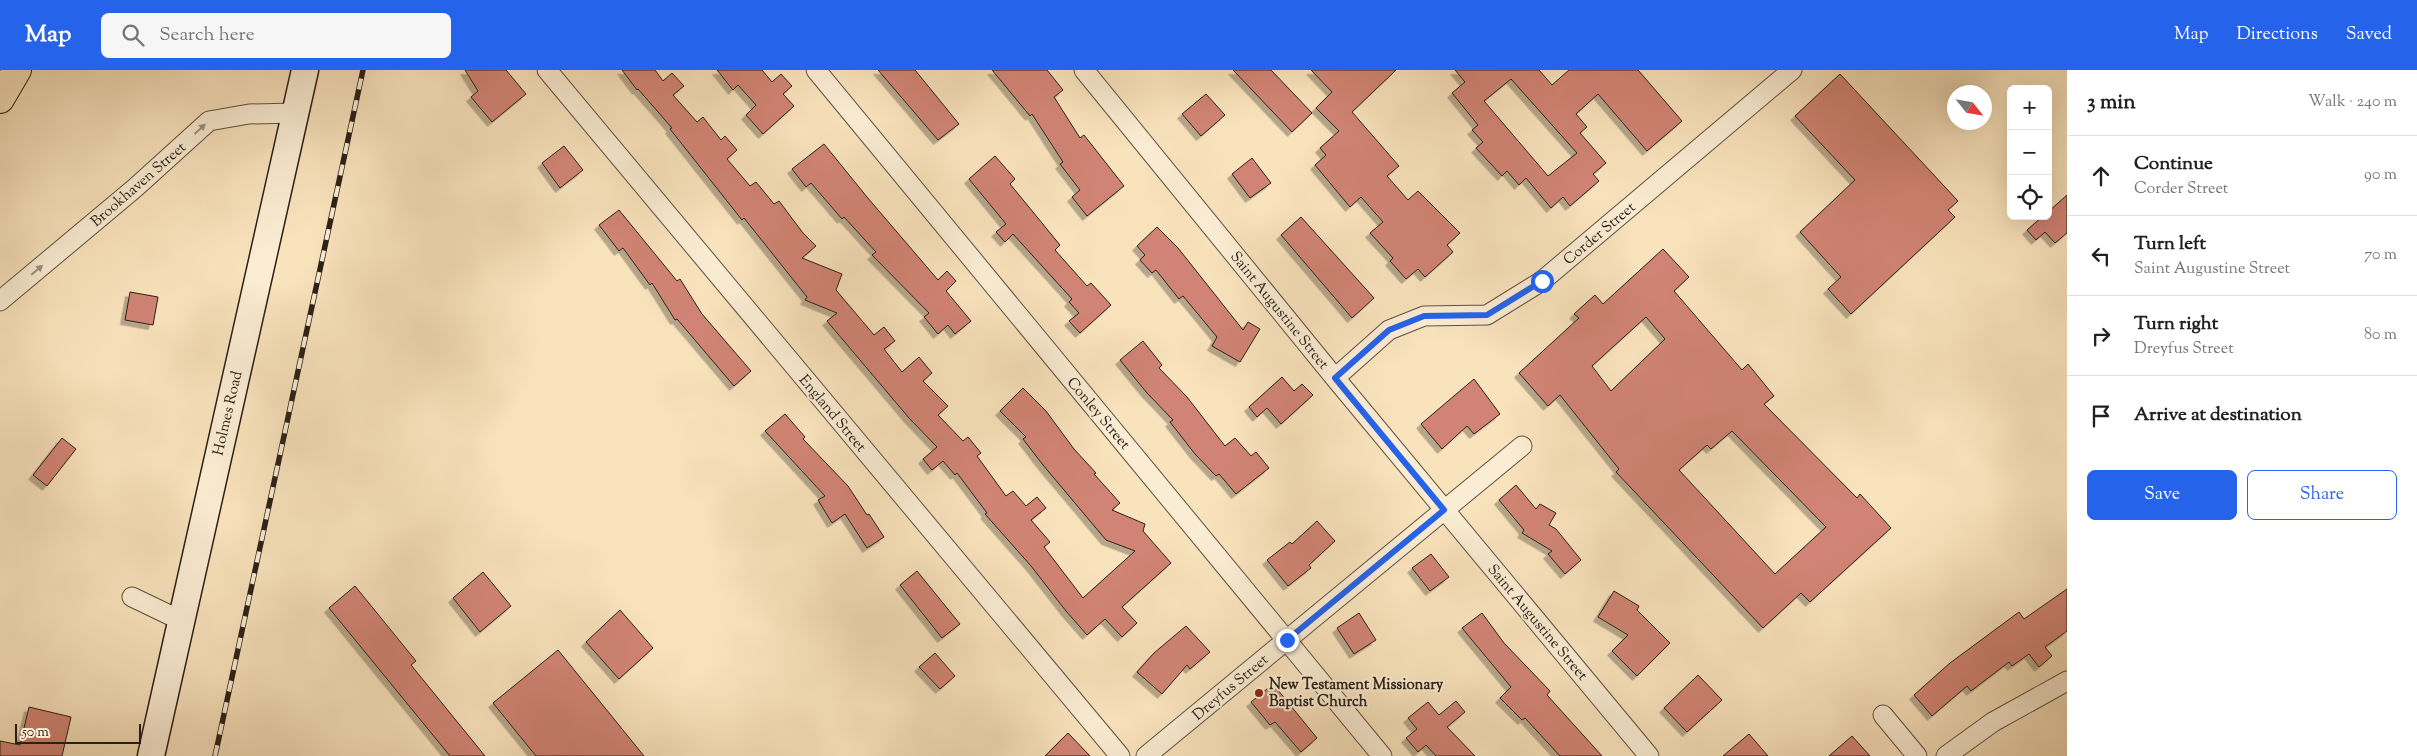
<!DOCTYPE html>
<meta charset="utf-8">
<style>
:root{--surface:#fff;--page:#f6f6f6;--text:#202124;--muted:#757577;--line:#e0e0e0;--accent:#2563eb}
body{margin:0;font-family:"Sorts Mill Goudy",serif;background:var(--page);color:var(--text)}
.controls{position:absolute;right:15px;top:15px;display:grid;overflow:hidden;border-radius:8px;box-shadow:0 5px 20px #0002}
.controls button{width:45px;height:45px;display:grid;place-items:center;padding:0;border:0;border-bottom:1px solid var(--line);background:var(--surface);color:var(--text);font:25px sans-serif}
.compass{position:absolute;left:1947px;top:15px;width:45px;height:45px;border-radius:50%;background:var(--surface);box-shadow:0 5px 20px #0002;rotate:121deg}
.scale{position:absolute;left:15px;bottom:12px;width:126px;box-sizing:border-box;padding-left:5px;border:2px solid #2a2017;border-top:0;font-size:14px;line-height:18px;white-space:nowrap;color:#2a2017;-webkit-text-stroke:4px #fbedd4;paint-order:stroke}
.stop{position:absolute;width:15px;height:15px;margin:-11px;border:4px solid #2563eb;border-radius:50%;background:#fff}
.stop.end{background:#2563eb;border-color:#fff;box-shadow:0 1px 5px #0008}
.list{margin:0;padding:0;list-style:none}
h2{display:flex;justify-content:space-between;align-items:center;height:65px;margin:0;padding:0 20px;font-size:21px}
h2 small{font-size:16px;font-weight:400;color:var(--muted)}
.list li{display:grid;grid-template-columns:32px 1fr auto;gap:15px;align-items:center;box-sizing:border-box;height:80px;padding:0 20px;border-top:1px solid var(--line)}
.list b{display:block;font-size:19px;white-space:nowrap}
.list p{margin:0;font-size:16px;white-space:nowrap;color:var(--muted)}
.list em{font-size:16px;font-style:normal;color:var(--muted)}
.actions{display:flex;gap:10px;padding:15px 20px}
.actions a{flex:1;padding:11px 0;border:1px solid var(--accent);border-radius:8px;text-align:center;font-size:18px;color:var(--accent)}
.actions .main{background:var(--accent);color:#fff}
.icon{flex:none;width:28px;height:28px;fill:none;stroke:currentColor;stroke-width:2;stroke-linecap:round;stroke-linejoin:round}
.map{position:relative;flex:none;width:2067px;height:686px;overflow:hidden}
header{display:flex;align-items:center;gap:30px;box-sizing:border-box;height:70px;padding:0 25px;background:var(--accent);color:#fff}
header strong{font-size:24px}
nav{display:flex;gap:28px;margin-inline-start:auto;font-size:18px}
.search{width:350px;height:45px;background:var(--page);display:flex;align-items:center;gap:12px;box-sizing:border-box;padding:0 18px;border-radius:8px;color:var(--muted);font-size:19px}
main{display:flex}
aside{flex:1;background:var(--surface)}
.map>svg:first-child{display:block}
</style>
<header>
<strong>Map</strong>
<div class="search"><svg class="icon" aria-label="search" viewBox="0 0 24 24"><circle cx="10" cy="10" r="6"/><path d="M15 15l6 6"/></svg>Search here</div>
<nav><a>Map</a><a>Directions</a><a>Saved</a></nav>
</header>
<main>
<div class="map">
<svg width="2067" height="686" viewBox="0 0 2067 686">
<defs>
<filter id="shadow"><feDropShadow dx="-4.5" dy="4.5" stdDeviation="0" flood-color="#0004"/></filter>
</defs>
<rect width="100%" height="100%" fill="#f9e3bd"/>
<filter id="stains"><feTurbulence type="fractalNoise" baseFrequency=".004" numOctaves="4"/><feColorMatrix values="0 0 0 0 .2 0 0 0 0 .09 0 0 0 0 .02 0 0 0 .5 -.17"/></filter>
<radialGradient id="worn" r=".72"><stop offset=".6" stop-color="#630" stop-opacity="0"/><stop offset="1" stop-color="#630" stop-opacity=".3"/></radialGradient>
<path fill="#d18474" stroke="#2a2017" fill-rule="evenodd" filter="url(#shadow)" d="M 465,0 L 506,0 L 526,24 L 492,52 L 471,27 L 478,21 Z
M 622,0 L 655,0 L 663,11 L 672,3 L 684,16 L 673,25 L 697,52 L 703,47 L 721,70 L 725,66 L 737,80 L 727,89 L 750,116 L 756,112 L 774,134 L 779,131 L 803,163 L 816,176 L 802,188 L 842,204 L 836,220 L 874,265 L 884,257 L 895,271 L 884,279 L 902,302 L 919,287 L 932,303 L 923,311 L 948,336 L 938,345 L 963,371 L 968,367 L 981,383 L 977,386 L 1006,426 L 1013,421 L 1026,436 L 1037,427 L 1046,438 L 1031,450 L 1050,472 L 1044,477 L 1083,528 L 1135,481 L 1106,470 L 1043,395 L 1023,369 L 1026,367 L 1000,341 L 1023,318 L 1046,341 L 1074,379 L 1096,403 L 1094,404 L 1120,433 L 1112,440 L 1145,454 L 1143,461 L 1171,493 L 1122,537 L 1137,553 L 1122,567 L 1105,549 L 1087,565 L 1066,541 L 1031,496 L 985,444 L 987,443 L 957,403 L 955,405 L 943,391 L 932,400 L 923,389 L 937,377 L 909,348 L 827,251 L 837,243 L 805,230 L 807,227 L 744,148 L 742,150 L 670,59 L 672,58 L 638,19 L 637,20 Z
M 717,0 L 762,0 L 772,12 L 781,4 L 792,16 L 783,24 L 794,36 L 763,64 L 746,45 L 756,35 L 738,15 L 733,20 Z
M 878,0 L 915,0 L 959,54 L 938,70 Z
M 992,0 L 1047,0 L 1063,20 L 1054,27 L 1080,68 L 1084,65 L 1124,116 L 1087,146 L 1072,127 L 1080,120 L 1060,94 L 1063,92 L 1032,44 L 1030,46 Z
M 1233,0 L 1271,0 L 1312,43 L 1292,62 Z
M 1311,0 L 1396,0 L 1352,42 L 1399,96 L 1387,106 L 1408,130 L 1418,121 L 1460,163 L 1447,175 L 1453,182 L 1425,207 L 1418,199 L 1406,209 L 1390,191 L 1393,188 L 1370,163 L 1383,152 L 1361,127 L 1350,137 L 1315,95 L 1326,85 L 1320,78 L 1339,61 L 1316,38 L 1332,22 Z
M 1455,0 L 1539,0 L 1552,15 L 1569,0 L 1638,0 L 1682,51 L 1647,81 L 1598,24 L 1576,44 L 1587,57 L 1580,63 L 1606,93 L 1593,104 L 1599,111 L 1570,136 L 1563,127 L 1551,138 L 1526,108 L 1519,115 L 1507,101 L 1502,106 L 1476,78 L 1483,72 L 1472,60 L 1478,55 L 1452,23 L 1465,12 ZM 1511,9 L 1577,83 L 1548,106 L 1484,31 Z
M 1840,4 L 1958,131 L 1948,140 L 1955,147 L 1851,244 L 1828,219 L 1841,207 L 1800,162 L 1855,110 L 1795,46 Z
M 1206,24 L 1225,45 L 1201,66 L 1182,44 Z
M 824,74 L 867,127 L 938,210 L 947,201 L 956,211 L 946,221 L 971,251 L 955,264 L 948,255 L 938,264 L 924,247 L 929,243 L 872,185 L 876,182 L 844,147 L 842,149 L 811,113 L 806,117 L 792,99 Z
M 564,76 L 583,100 L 560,118 L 542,93 Z
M 995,86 L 1015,109 L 1010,114 L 1060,175 L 1055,180 L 1087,216 L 1091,213 L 1111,235 L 1080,263 L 1069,251 L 1079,243 L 1069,232 L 1072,229 L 1013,164 L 1005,172 L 996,162 L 1006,154 L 969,109 Z
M 1252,88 L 1271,113 L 1250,128 L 1232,104 Z
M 2067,125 L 2067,163 L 2055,173 L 2045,162 L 2036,170 L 2027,160 L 2043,146 L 2048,146 L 2048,142 Z
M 619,140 L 677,211 L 680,209 L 702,244 L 751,301 L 734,316 L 677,249 L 675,250 L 652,213 L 650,215 L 623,178 L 619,181 L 599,155 Z
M 1301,147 L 1374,228 L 1352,248 L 1281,165 Z
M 1157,157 L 1178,178 L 1243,260 L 1248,252 L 1260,259 L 1240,292 L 1212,276 L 1217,267 L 1183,226 L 1179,229 L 1156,200 L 1152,203 L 1140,190 L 1145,185 L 1137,176 Z
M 1663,179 L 1689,207 L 1674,221 L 1742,300 L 1748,294 L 1774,326 L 1764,334 L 1857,428 L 1860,424 L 1891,458 L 1810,532 L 1801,523 L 1763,558 L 1616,402 L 1619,399 L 1560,325 L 1548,336 L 1519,303 L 1579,248 L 1574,244 L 1595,225 L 1603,234 ZM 1646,247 L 1665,269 L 1611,321 L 1592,296 ZM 1732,361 L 1826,457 L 1775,504 L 1679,400 L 1707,375 L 1711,379 Z
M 130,222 L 158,227 L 153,255 L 125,250 Z
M 1143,271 L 1162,295 L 1159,298 L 1187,327 L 1225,376 L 1235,368 L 1251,386 L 1256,382 L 1269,398 L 1236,424 L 1219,404 L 1216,406 L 1195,384 L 1170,352 L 1173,350 L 1147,323 L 1120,290 Z
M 1282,307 L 1294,321 L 1302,314 L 1313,325 L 1281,354 L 1267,338 L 1257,347 L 1249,337 Z
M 1474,309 L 1500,344 L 1474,364 L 1467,356 L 1442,379 L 1421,354 Z
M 785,344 L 805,367 L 803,369 L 848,416 L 867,445 L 869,444 L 884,467 L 867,478 L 845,444 L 832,453 L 818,430 L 825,426 L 765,361 Z
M 62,368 L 76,379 L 47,416 L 33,405 Z
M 1516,415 L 1536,439 L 1540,434 L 1556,443 L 1549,455 L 1556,459 L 1581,490 L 1565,504 L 1548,484 L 1552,481 L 1522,463 L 1524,460 L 1499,430 Z
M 1317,451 L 1335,471 L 1309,495 L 1311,498 L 1288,516 L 1267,490 L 1290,472 L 1292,474 Z
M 1431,484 L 1449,507 L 1430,521 L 1412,498 Z
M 917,501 L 960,554 L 942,568 L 900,515 Z
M 483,502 L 511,536 L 480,562 L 453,528 Z
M 355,516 L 416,591 L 411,595 L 485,686 L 450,686 L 329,538 Z
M 2067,519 L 2067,561 L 2045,577 L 2052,586 L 2039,597 L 2029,584 L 2012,596 L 2009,592 L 1971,621 L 1967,616 L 1932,646 L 1914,625 L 1950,593 L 2019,542 L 2024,549 Z
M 1614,521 L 1639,536 L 1637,540 L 1670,573 L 1637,606 L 1612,581 L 1628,565 L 1598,547 Z
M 620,540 L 653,578 L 619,609 L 586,572 Z
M 1359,543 L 1376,570 L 1354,584 L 1337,558 Z
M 1482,543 L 1504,573 L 1550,621 L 1547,625 L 1602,686 L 1560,686 L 1525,648 L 1522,650 L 1500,628 L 1511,617 L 1462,558 Z
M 1186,556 L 1210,582 L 1190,599 L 1187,595 L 1162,624 L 1137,602 L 1154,583 Z
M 558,580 L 644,686 L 536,686 L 493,633 Z
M 935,583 L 955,606 L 940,619 L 919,597 Z
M 1698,605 L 1722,630 L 1687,662 L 1664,638 Z
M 1273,614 L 1317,668 L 1301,682 L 1275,652 L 1270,655 L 1251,632 Z
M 1456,631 L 1465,642 L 1447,657 L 1475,686 L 1436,686 L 1426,675 L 1418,682 L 1406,668 L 1417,659 L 1408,648 L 1428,632 L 1439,645 Z
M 29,637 L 71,647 L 62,686 L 0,686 L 0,671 L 20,675 Z
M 1068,663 L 1090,686 L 1045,686 Z
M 1749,664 L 1768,686 L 1723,686 Z
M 1852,666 L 1870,686 L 1829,686 Z"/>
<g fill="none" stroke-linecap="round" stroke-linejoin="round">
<g stroke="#5e5140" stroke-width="21">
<path id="street" d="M 547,0 L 1120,686
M 816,0 L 1382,686
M 1084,0 L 1335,308 L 1649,686
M 0,231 L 135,118 L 209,51 L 249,44 L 295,43
M 1335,308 L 1389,260 L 1424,246 L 1487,245 L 1542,211 L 1792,0
M 132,527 L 180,550
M 1883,645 L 1917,686
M 1146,686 L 1522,376
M 1946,686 L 1993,652 L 2067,611"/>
</g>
<g stroke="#2a2017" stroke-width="29">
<path id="secondary" d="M 151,686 L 305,0"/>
</g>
<g stroke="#2a2017" stroke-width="30">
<path id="highway" d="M 0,29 L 17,0"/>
</g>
<use href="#street" stroke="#fbedd4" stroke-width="19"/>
<use href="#secondary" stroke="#fbedd4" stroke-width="26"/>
<use href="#highway" stroke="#f9e3bd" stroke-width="28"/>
<g stroke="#2a2017" stroke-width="5.5">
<path id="rail" d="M 215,686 L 363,0"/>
</g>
<use href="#rail" stroke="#fbedd4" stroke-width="4" stroke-dasharray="11" stroke-linecap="butt"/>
</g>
<defs><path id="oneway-solid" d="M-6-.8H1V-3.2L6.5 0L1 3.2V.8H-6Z" transform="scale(1.25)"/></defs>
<g fill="#9d917f">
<use href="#oneway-solid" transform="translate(200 59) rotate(-43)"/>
<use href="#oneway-solid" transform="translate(37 200) rotate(-40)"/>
</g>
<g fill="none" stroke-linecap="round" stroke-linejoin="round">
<path stroke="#2563eb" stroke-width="6" d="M 1287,570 L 1444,440 L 1335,308 L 1389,260 L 1424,246 L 1487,245 L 1542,211"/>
</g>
<circle fill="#8f2418" stroke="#fbedd4" stroke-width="2" cx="1259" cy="623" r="5"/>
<g text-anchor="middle" stroke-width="4" stroke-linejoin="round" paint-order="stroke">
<g font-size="15" fill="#2a2017" stroke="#fbedd4">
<text transform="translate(138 114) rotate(-41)" y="5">Brookhaven Street</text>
<text transform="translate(1599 163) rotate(-40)" y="5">Corder Street</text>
<text transform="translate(1280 240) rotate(51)" y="5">Saint Augustine Street</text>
<text transform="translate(227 343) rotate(-77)" y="5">Holmes Road</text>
<text transform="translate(833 343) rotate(50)" y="5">England Street</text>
<text transform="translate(1099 343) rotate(50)" y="5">Conley Street</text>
<text transform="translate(1538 552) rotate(50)" y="5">Saint Augustine Street</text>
<text transform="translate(1230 617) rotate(-40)" y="5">Dreyfus Street</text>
</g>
<g font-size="15" font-weight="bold" fill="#2a2017" stroke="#fbedd4" text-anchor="start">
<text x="1269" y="619">New Testament Missionary<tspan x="1269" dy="17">Baptist Church</tspan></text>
</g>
</g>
<rect width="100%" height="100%" filter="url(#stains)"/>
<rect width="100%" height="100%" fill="url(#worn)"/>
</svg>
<div class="controls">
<button>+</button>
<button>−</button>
<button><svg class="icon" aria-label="locate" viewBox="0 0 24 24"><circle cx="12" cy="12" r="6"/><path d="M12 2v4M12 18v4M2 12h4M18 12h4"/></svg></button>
</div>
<svg class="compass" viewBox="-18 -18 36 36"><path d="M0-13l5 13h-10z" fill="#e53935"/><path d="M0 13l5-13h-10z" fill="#757577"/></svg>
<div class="scale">50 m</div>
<div class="stop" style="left:1542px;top:211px"></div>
<div class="stop end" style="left:1287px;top:570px"></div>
</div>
<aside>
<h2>3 min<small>Walk · 240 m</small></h2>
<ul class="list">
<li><svg class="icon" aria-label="ahead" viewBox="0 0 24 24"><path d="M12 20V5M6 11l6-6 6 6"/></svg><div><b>Continue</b><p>Corder Street</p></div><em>90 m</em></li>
<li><svg class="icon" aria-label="left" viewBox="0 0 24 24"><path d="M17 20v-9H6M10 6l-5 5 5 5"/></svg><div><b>Turn left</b><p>Saint Augustine Street</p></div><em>70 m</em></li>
<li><svg class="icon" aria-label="right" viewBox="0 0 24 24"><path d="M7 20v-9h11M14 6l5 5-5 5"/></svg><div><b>Turn right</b><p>Dreyfus Street</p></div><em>80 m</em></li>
<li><svg class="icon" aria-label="arrive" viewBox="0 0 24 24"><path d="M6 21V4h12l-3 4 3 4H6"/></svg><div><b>Arrive at destination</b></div></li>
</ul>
<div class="actions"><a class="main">Save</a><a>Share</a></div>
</aside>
</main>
